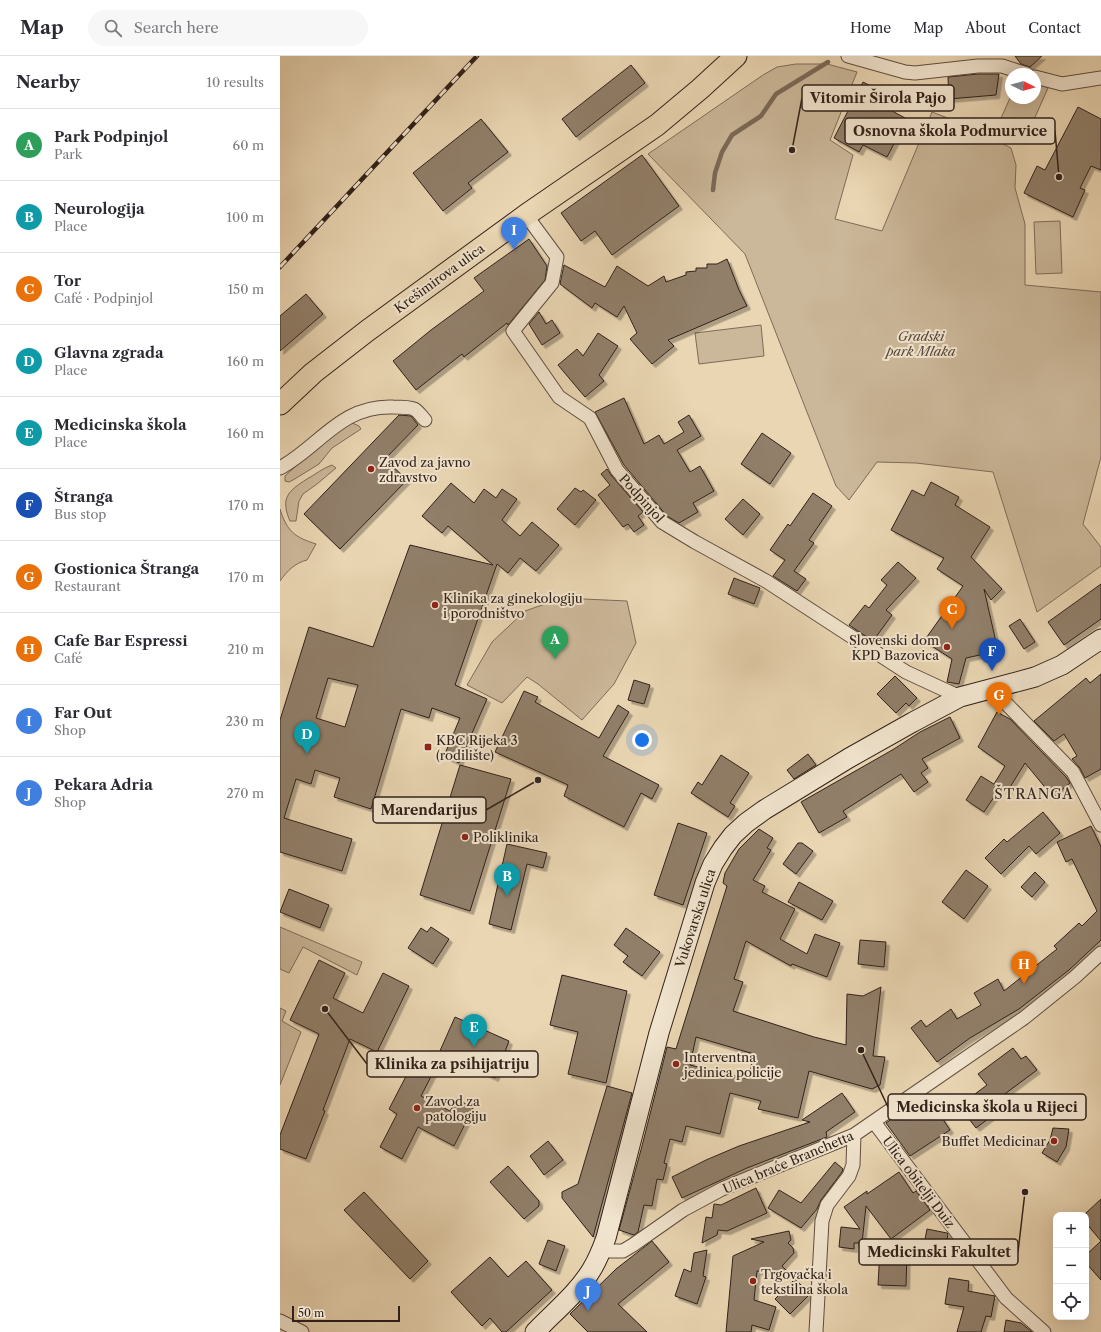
<!DOCTYPE html>
<meta charset="utf-8">
<style>
:root{--surface:#fff;--page:#f7f7f7;--text:#2b2b33;--muted:#7c7c81;--line:#e1e1e2;--accent:#111827}
body{margin:0;font-family:"Libre Caslon Text",serif;background:var(--page);color:var(--text)}
.controls{position:absolute;right:12px;bottom:12px;display:grid;overflow:hidden;border-radius:8px;box-shadow:0 4px 16px #0002}
.controls button{width:36px;height:36px;display:grid;place-items:center;padding:0;border:0;border-bottom:1px solid var(--line);background:var(--surface);color:var(--text);font:20px sans-serif}
.compass{position:absolute;left:725px;top:12px;width:36px;height:36px;border-radius:50%;background:var(--surface);box-shadow:0 4px 16px #0002;rotate:95deg}
.scale{position:absolute;left:12px;bottom:10px;width:108px;box-sizing:border-box;padding-left:4px;border:2px solid #31211a;border-top:0;font-size:11px;line-height:14px;white-space:nowrap;color:#31211a;-webkit-text-stroke:3px #f1e4ce;paint-order:stroke}
.you{position:absolute;left:362px;top:684px;width:14px;height:14px;margin:-10px;border:3px solid #fff;border-radius:50%;background:#1a73e8;box-shadow:0 0 0 6px #1a73e833}
.badge{display:grid;place-items:center;width:26px;height:26px;border-radius:50%;background:var(--accent);color:#fff;font-size:13px;font-weight:700}
.pin{position:absolute;translate:-50% -33px;filter:drop-shadow(0 1px 2px #0008)}
.pin::after{content:'';position:absolute;top:21px;width:14px;height:12px;background:inherit;clip-path:polygon(0 0,100% 0,50% 100%)}
.list{margin:0;padding:0;list-style:none}
h2{display:flex;justify-content:space-between;align-items:center;height:52px;margin:0;padding:0 16px;font-size:17px}
h2 small{font-size:13px;font-weight:400;color:var(--muted)}
.list li{display:grid;grid-template-columns:26px 1fr auto;gap:12px;align-items:center;box-sizing:border-box;height:72px;padding:0 16px;border-top:1px solid var(--line)}
.list b{display:block;font-size:15px;white-space:nowrap}
.list p{margin:0;font-size:13px;white-space:nowrap;color:var(--muted)}
.list em{font-size:13px;font-style:normal;color:var(--muted)}
.icon{flex:none;width:22px;height:22px;fill:none;stroke:currentColor;stroke-width:2;stroke-linecap:round;stroke-linejoin:round}
.map{position:relative;flex:none;width:821px;height:1276px;overflow:hidden}
header{display:flex;align-items:center;gap:24px;box-sizing:border-box;height:56px;padding:0 20px;background:var(--surface);border-bottom:1px solid var(--line)}
header strong{font-size:19px}
nav{display:flex;gap:22px;margin-inline-start:auto;font-size:14px}
.search{width:280px;height:36px;background:var(--page);display:flex;align-items:center;gap:10px;box-sizing:border-box;padding:0 14px;border-radius:22px;color:var(--muted);font-size:15px}
main{display:flex}
aside{flex:1;background:var(--surface)}
.map>svg:first-child{display:block}
</style>
<header>
<strong>Map</strong>
<div class="search"><svg class="icon" aria-label="search" viewBox="0 0 24 24"><circle cx="10" cy="10" r="6"/><path d="M15 15l6 6"/></svg>Search here</div>
<nav><a>Home</a><a>Map</a><a>About</a><a>Contact</a></nav>
</header>
<main>
<aside>
<h2>Nearby<small>10 results</small></h2>
<ul class="list">
<li><span class="badge" style="background:#2e9e5b">A</span><div><b>Park Podpinjol</b><p>Park</p></div><em>60 m</em></li>
<li><span class="badge" style="background:#0f9aa8">B</span><div><b>Neurologija</b><p>Place</p></div><em>100 m</em></li>
<li><span class="badge" style="background:#e8710a">C</span><div><b>Tor</b><p>Café · Podpinjol</p></div><em>150 m</em></li>
<li><span class="badge" style="background:#0f9aa8">D</span><div><b>Glavna zgrada</b><p>Place</p></div><em>160 m</em></li>
<li><span class="badge" style="background:#0f9aa8">E</span><div><b>Medicinska škola</b><p>Place</p></div><em>160 m</em></li>
<li><span class="badge" style="background:#1a4fb4">F</span><div><b>Štranga</b><p>Bus stop</p></div><em>170 m</em></li>
<li><span class="badge" style="background:#e8710a">G</span><div><b>Gostionica Štranga</b><p>Restaurant</p></div><em>170 m</em></li>
<li><span class="badge" style="background:#e8710a">H</span><div><b>Cafe Bar Espressi</b><p>Café</p></div><em>210 m</em></li>
<li><span class="badge" style="background:#3f7fe0">I</span><div><b>Far Out</b><p>Shop</p></div><em>230 m</em></li>
<li><span class="badge" style="background:#3f7fe0">J</span><div><b>Pekara Adria</b><p>Shop</p></div><em>270 m</em></li>
</ul>
</aside>
<div class="map">
<svg width="821" height="1276" viewBox="0 0 821 1276">
<defs>
<filter id="shadow"><feDropShadow dx="3.5" dy="3.5" stdDeviation="0" flood-color="#0004"/></filter>
</defs>
<rect width="100%" height="100%" fill="#ead6b3"/>
<filter id="stains"><feTurbulence type="fractalNoise" baseFrequency=".005" numOctaves="4"/><feColorMatrix values="0 0 0 0 .2 0 0 0 0 .09 0 0 0 0 .02 0 0 0 .5 -.17"/></filter>
<radialGradient id="worn" r=".72"><stop offset=".6" stop-color="#630" stop-opacity="0"/><stop offset="1" stop-color="#630" stop-opacity=".3"/></radialGradient>
<path fill="#cbb799" stroke="#7e6c5a" d="M 516,8 L 547,8 L 577,16 L 550,84 L 573,99 L 555,163 L 602,175 L 652,56 L 686,69 L 731,92 L 736,109 L 735,132 L 745,168 L 745,229 L 821,236 L 821,401 L 803,468 L 821,491 L 821,510 L 757,556 L 713,416 L 636,407 L 597,406 L 569,444 L 556,430 L 465,198 L 368,98 L 483,19 L 497,11 Z
M 755,26 L 768,32 L 744,86 L 716,73 L 731,40 L 731,42 L 755,42 Z
M 780,165 L 782,217 L 756,218 L 754,166 Z
M 481,269 L 484,300 L 419,308 L 415,277 Z
M 70,366 L 79,370 L 81,373 L 52,392 L 39,408 L 13,424 L 9,426 L 5,425 L 5,420 L 40,388 Z
M 52,409 L 56,412 L 37,428 L 23,438 L 19,445 L 16,465 L 10,465 C 0,442 8,435 27,423 C 36,418 43,412 52,409 Z
M 0,453 C 7,475 14,481 36,488 L 27,504 C 15,507 7,515 0,525 Z
M 282,542 L 347,545 L 356,587 L 334,628 L 302,664 L 258,628 L 247,621 L 222,647 L 187,629 L 212,586 L 245,555 Z
M 0,871 L 82,906 L 77,919 L 23,891 L 9,917 L 0,913 Z
M 0,952 L 6,955 L 2,965 L 21,976 L 0,1029 Z"/>
<g fill="none" stroke-linecap="round" stroke-linejoin="round">
<path stroke="#7a6857" stroke-width="4.5" d="M 433,134 L 435,117 L 442,96 L 452,79 L 481,60 L 496,38 L 548,6"/>
</g>
<path fill="#917f6a" stroke="#31211a" fill-rule="evenodd" filter="url(#shadow)" d="M 735,0 L 762,0 L 750,11 L 741,8 Z
M 351,9 L 365,27 L 296,81 L 282,63 Z
M 698,18 L 719,18 L 716,39 L 669,43 L 668,21 Z
M 583,26 L 607,38 L 601,49 L 627,63 L 607,101 L 583,89 L 579,96 L 554,82 Z
M 798,51 L 821,63 L 821,114 L 811,110 L 800,132 L 805,134 L 793,161 L 744,137 L 757,110 L 765,114 Z
M 201,63 L 228,96 L 188,127 L 192,132 L 163,155 L 133,117 Z
M 362,99 L 399,150 L 332,199 L 315,175 L 301,185 L 281,157 Z
M 249,183 L 267,210 L 265,224 L 228,269 L 227,267 L 184,301 L 182,298 L 136,334 L 113,305 L 151,274 L 204,235 L 194,222 Z
M 447,203 L 459,234 L 467,250 L 388,284 L 394,290 L 372,308 L 350,283 L 357,277 L 344,250 L 337,261 L 315,247 L 312,252 L 280,228 L 284,209 L 325,231 L 337,210 L 368,230 L 384,220 L 386,226 L 406,219 L 406,216 L 416,215 L 416,212 L 427,212 L 427,208 L 437,208 Z
M 26,238 L 43,258 L 0,295 L 0,260 Z
M 259,256 L 266,268 L 272,264 L 280,277 L 262,289 L 249,268 Z
M 318,277 L 338,290 L 319,319 L 324,325 L 305,341 L 278,309 L 297,293 L 303,300 Z
M 344,342 L 364,388 L 379,379 L 384,388 L 404,376 L 398,366 L 409,359 L 421,380 L 397,394 L 410,416 L 420,410 L 434,435 L 413,447 L 418,456 L 399,467 L 387,460 L 344,409 L 315,356 Z
M 119,359 L 131,360 L 138,369 L 105,403 L 127,424 L 60,493 L 24,458 Z
M 482,377 L 511,397 L 490,428 L 461,408 Z
M 327,413 L 331,419 L 363,456 L 358,460 L 364,469 L 354,476 L 348,468 L 343,471 L 318,439 L 330,429 L 321,418 Z
M 651,426 L 679,441 L 675,449 L 710,471 L 691,501 L 722,533 L 711,544 L 704,533 L 718,595 L 686,602 L 679,628 L 667,626 L 672,603 L 644,585 L 683,530 L 657,513 L 664,502 L 611,474 L 632,434 L 644,440 Z
M 171,427 L 194,447 L 204,433 L 216,442 L 222,433 L 237,443 L 222,464 L 240,480 L 252,466 L 279,489 L 256,515 L 240,502 L 228,517 L 217,508 L 175,629 L 207,643 L 179,707 L 164,700 L 180,662 L 152,652 L 149,662 L 121,653 L 91,753 L 54,741 L 60,722 L 35,714 L 31,728 L 16,723 L 4,762 L 72,783 L 62,815 L 0,796 L 0,664 L 29,571 L 93,591 L 130,489 L 213,509 L 168,470 L 162,477 L 142,460 ZM 48,622 L 78,629 L 65,671 L 36,662 Z
M 295,432 L 301,436 L 303,434 L 316,444 L 295,469 L 277,453 Z
M 533,437 L 552,450 L 529,484 L 534,487 L 514,515 L 526,523 L 517,535 L 493,520 L 505,504 L 490,494 L 508,468 L 510,470 Z
M 463,443 L 480,458 L 463,479 L 445,463 Z
M 618,506 L 636,522 L 606,554 L 612,559 L 593,585 L 569,569 L 585,549 L 589,552 L 607,529 L 601,524 Z
M 454,522 L 480,532 L 474,548 L 448,538 Z
M 821,528 L 821,563 L 784,589 L 768,566 Z
M 740,563 L 755,586 L 744,593 L 729,570 Z
M 821,618 L 821,713 L 805,722 L 800,712 L 792,703 L 797,700 L 784,678 L 774,685 L 754,665 L 806,622 L 810,627 Z
M 615,620 L 637,642 L 629,650 L 626,647 L 616,657 L 597,638 Z
M 354,624 L 370,629 L 364,648 L 348,644 Z
M 244,635 L 258,641 L 255,646 L 319,682 L 338,649 L 349,656 L 323,700 L 379,729 L 372,743 L 361,737 L 344,771 L 284,740 L 288,729 L 215,696 Z
M 717,656 L 730,663 L 786,721 L 790,727 L 773,741 L 745,707 L 727,736 L 714,728 L 725,710 L 698,691 Z
M 670,661 L 680,682 L 642,703 L 648,712 L 641,717 L 648,726 L 634,736 L 621,718 L 563,755 L 567,761 L 539,777 L 521,746 L 614,693 L 640,676 Z
M 528,698 L 536,709 L 514,723 L 507,714 Z
M 441,699 L 469,717 L 450,747 L 455,750 L 448,761 L 411,737 L 418,726 L 422,729 Z
M 180,709 L 231,723 L 190,855 L 140,839 Z
M 701,720 L 720,732 L 704,756 L 686,744 Z
M 763,756 L 780,777 L 756,798 L 749,790 L 721,818 L 705,802 L 724,783 L 727,786 Z
M 398,767 L 427,777 L 403,849 L 374,839 Z
M 811,770 L 821,791 L 821,884 L 789,914 L 739,953 L 690,982 L 657,1006 L 631,972 L 641,964 L 646,971 L 671,953 L 677,963 L 701,949 L 694,937 L 718,923 L 724,935 L 777,893 L 774,890 L 799,867 L 802,870 L 817,855 L 792,803 L 786,806 L 777,786 Z
M 479,773 L 493,782 L 487,792 L 491,794 L 473,824 L 485,830 L 482,836 L 515,853 L 500,883 L 527,898 L 535,878 L 560,887 L 547,921 L 512,908 L 511,910 L 466,885 L 454,923 L 463,926 L 453,955 L 534,981 L 566,989 L 567,938 L 583,940 L 601,931 L 593,1000 L 605,1001 L 600,1029 L 592,1033 L 529,1015 L 518,1062 L 478,1053 L 481,1045 L 450,1037 L 440,1078 L 406,1070 L 402,1086 L 390,1083 L 384,1107 L 387,1108 L 383,1124 L 377,1123 L 372,1150 L 364,1149 L 358,1176 L 354,1179 L 339,1174 L 362,1090 L 387,991 L 396,993 L 447,830 L 443,827 L 445,817 L 459,793 ZM 416,981 L 474,998 L 468,1023 L 410,1009 Z
M 518,787 L 522,787 L 533,795 L 516,818 L 503,808 Z
M 227,788 L 267,797 L 263,812 L 247,808 L 231,874 L 209,868 Z
M 686,814 L 708,830 L 684,863 L 662,846 Z
M 755,816 L 765,826 L 752,841 L 741,831 Z
M 519,826 L 553,845 L 542,864 L 508,846 Z
M 9,833 L 49,849 L 40,872 L 0,856 Z
M 151,871 L 169,883 L 153,908 L 128,892 L 141,872 L 147,876 Z
M 346,872 L 380,896 L 362,920 L 343,906 L 348,900 L 334,889 Z
M 580,884 L 606,886 L 604,911 L 578,908 Z
M 39,904 L 65,917 L 53,942 L 83,957 L 103,917 L 129,930 L 97,996 L 70,983 L 43,1054 L 45,1055 L 26,1103 L 0,1093 L 0,1079 L 39,978 L 10,964 Z
M 282,919 L 347,935 L 326,1027 L 288,1018 L 298,976 L 270,969 Z
M 175,961 L 229,985 L 215,1022 L 159,997 Z
M 733,992 L 741,1003 L 746,1000 L 757,1014 L 714,1046 L 720,1054 L 696,1072 L 679,1050 L 707,1029 L 698,1018 Z
M 135,1003 L 155,1013 L 141,1040 L 170,1055 L 177,1043 L 193,1052 L 174,1090 L 138,1071 L 122,1103 L 100,1091 L 117,1058 L 109,1053 Z
M 327,1030 L 352,1037 L 313,1181 L 282,1142 L 282,1136 L 298,1128 Z
M 562,1037 L 575,1056 L 546,1076 L 547,1081 L 467,1112 L 402,1142 L 392,1121 L 426,1104 L 459,1090 L 530,1066 L 522,1064 Z
M 647,1039 L 670,1074 L 630,1100 L 606,1067 Z
M 773,1072 L 789,1073 L 786,1091 L 777,1106 L 762,1097 L 770,1084 Z
M 268,1085 L 283,1104 L 264,1119 L 250,1100 Z
M 555,1106 L 563,1113 L 562,1116 L 541,1144 L 537,1153 L 521,1172 L 488,1152 L 499,1134 L 521,1147 Z
M 228,1110 L 259,1145 L 259,1150 L 244,1163 L 210,1126 Z
M 619,1116 L 633,1137 L 636,1135 L 650,1154 L 611,1183 L 586,1150 L 582,1187 L 574,1187 L 574,1193 L 559,1191 L 561,1171 L 580,1173 L 564,1151 L 587,1135 L 587,1138 Z
M 476,1132 L 487,1157 L 447,1175 L 438,1174 L 437,1179 L 422,1187 L 426,1161 L 432,1162 L 434,1148 L 441,1149 Z
M 84,1136 L 148,1205 L 130,1223 L 64,1154 Z
M 821,1143 L 821,1224 L 806,1207 L 806,1199 L 821,1185 L 806,1167 L 806,1157 Z
M 647,1173 L 667,1177 L 668,1178 L 667,1183 L 672,1184 L 669,1197 L 665,1196 L 663,1203 L 642,1199 Z
M 509,1175 L 511,1184 L 508,1187 L 513,1192 L 514,1197 L 502,1210 L 509,1217 L 477,1215 L 474,1244 L 496,1251 L 489,1274 L 472,1269 L 471,1276 L 446,1276 L 453,1200 L 484,1186 L 471,1183 Z
M 268,1184 L 285,1190 L 276,1215 L 259,1208 Z
M 372,1185 L 389,1206 L 338,1248 L 367,1276 L 308,1276 L 290,1258 L 336,1213 Z
M 427,1194 L 423,1220 L 426,1221 L 417,1248 L 395,1240 L 404,1213 L 411,1216 L 414,1197 Z
M 600,1194 L 627,1196 L 626,1230 L 598,1229 Z
M 210,1201 L 228,1221 L 246,1205 L 272,1234 L 226,1276 L 222,1276 L 210,1262 L 202,1270 L 171,1236 Z
M 669,1222 L 689,1225 L 688,1235 L 715,1240 L 711,1261 L 706,1260 L 701,1276 L 677,1276 L 684,1251 L 665,1248 Z
M 515,1223 L 530,1238 L 510,1258 L 495,1243 Z
M 726,1264 L 741,1267 L 752,1276 L 724,1276 Z"/>
<g fill="none" stroke-linecap="round" stroke-linejoin="round">
<g stroke="#5f4e40" stroke-width="15">
<path id="street" d="M 568,0 L 625,16 L 635,17 L 698,10 L 722,10 L 747,18
M 755,21 L 782,28 L 821,22
M 246,159 L 277,201 L 272,227 L 233,275 L 279,341 L 310,362 L 337,414 L 382,466 L 415,486 L 486,525 L 626,616 L 680,641
M 0,412 C 40,390 61,349 113,351 C 119,351 129,351 134,353 C 138,355 142,361 145,364
M 712,633 L 793,716 L 821,769
M 594,1066 L 726,1242 L 764,1276
M 322,1193 L 329,1195 L 343,1195 L 353,1189 L 403,1154 L 442,1133 L 574,1079 L 744,962 L 795,921 L 821,897
M 0,1265 L 22,1276
M 536,1276 L 542,1165 L 547,1149 L 569,1120 L 573,1109 L 574,1079"/>
</g>
<g stroke="#31211a" stroke-width="21">
<path id="secondary" d="M 255,1276 C 274,1256 298,1237 312,1213 C 318,1203 322,1193 326,1182 L 379,977 L 425,827 L 433,808 L 443,792 L 453,779 L 466,767 L 484,754 L 569,702 L 633,666 L 680,641 L 755,621 L 782,609 L 821,583"/>
</g>
<g stroke="#31211a" stroke-width="23">
<path id="primary" d="M 0,348 L 33,317 L 87,275 L 246,159 L 377,69 L 420,33 L 456,0"/>
</g>
<use href="#street" stroke="#f1e4ce" stroke-width="13"/>
<use href="#secondary" stroke="#f1e4ce" stroke-width="19"/>
<use href="#primary" stroke="#ead6b3" stroke-width="21"/>
<g stroke="#31211a" stroke-width="4.5">
<path id="rail" d="M 0,211 L 197,0"/>
</g>
<use href="#rail" stroke="#f1e4ce" stroke-width="3" stroke-dasharray="9" stroke-linecap="butt"/>
</g>
<g fill="#8f2418" stroke="#f1e4ce" stroke-width="1.5">
<circle cx="91" cy="413" r="4"/>
<circle cx="155" cy="549" r="4"/>
<circle cx="667" cy="591" r="4"/>
<rect x="144" y="687" width="8" height="8" rx="2"/>
<circle cx="185" cy="781" r="4"/>
<circle cx="396" cy="1008" r="4"/>
<circle cx="137" cy="1052" r="4"/>
<circle cx="774" cy="1085" r="4"/>
<circle cx="473" cy="1225" r="4"/>
</g>
<g text-anchor="middle" stroke-width="4" stroke-linejoin="round" paint-order="stroke">
<g font-size="13" fill="#31211a" stroke="#f1e4ce">
<text transform="translate(159 222) rotate(-36)" y="5">Krešimirova ulica</text>
<text transform="translate(362 442) rotate(48)" y="5">Podpinjol</text>
<text transform="translate(415 862) rotate(-72)" y="5">Vukovarska ulica</text>
<text transform="translate(508 1106) rotate(-23)" y="5">Ulica braće Branchetta</text>
<text transform="translate(639 1126) rotate(53)" y="5">Ulica obitelji Duiz</text>
</g>
<g font-size="13" font-style="italic" fill="#58463a" stroke="#f1e4ce">
<text x="641" y="285">Gradski<tspan x="641" dy="15">park Mlaka</tspan></text>
</g>
<g font-size="13" fill="#31211a" stroke="#f1e4ce" text-anchor="start">
<text x="99" y="411">Zavod za javno<tspan x="99" dy="15">zdravstvo</tspan></text>
<text x="163" y="547">Klinika za ginekologiju<tspan x="163" dy="15">i porodništvo</tspan></text>
<text x="659" y="589" text-anchor="end">Slovenski dom<tspan x="659" dy="15">KPD Bazovica</tspan></text>
<text x="156" y="689">KBC Rijeka 3<tspan x="156" dy="15">(rodilište)</tspan></text>
<text x="193" y="786">Poliklinika</text>
<text x="404" y="1006">Interventna<tspan x="404" dy="15">jedinica policije</tspan></text>
<text x="145" y="1050">Zavod za<tspan x="145" dy="15">patologiju</tspan></text>
<text x="766" y="1090" text-anchor="end">Buffet Medicinar</text>
<text x="481" y="1223">Trgovačka i<tspan x="481" dy="15">tekstilna škola</tspan></text>
</g>
<g font-size="14" letter-spacing="1" fill="#31211a" stroke="#f1e4ce">
<text x="754" y="743">ŠTRANGA</text>
</g>
</g>
<path fill="none" stroke="#31211a" stroke-width="1.5" d="M512 94L522 42M779 121L775 75M258 724L206 754M45 953L87 1008M581 994L608 1051M745 1136L738 1196"/>
<g fill="#31211a" stroke="#f1e4ce" stroke-width="1.5">
<circle cx="512" cy="94" r="4"/>
<circle cx="779" cy="121" r="4"/>
<circle cx="258" cy="724" r="4"/>
<circle cx="45" cy="953" r="4"/>
<circle cx="581" cy="994" r="4"/>
<circle cx="745" cy="1136" r="4"/>
</g>
<g fill="#f1e4ce" stroke="#31211a" stroke-width="1.5">
<rect x="522" y="29" width="152" height="26" rx="4"/>
<rect x="565" y="62" width="210" height="26" rx="4"/>
<rect x="93" y="741" width="113" height="26" rx="4"/>
<rect x="87" y="995" width="171" height="26" rx="4"/>
<rect x="608" y="1038" width="198" height="26" rx="4"/>
<rect x="579" y="1183" width="159" height="26" rx="4"/>
</g>
<g font-size="14" text-anchor="middle" font-weight="bold" fill="#31211a">
<text x="598" y="47">Vitomir Širola Pajo</text>
<text x="670" y="80">Osnovna škola Podmurvice</text>
<text x="149" y="759">Marendarijus</text>
<text x="172" y="1013">Klinika za psihijatriju</text>
<text x="707" y="1056">Medicinska škola u Rijeci</text>
<text x="659" y="1201">Medicinski Fakultet</text>
</g>
<rect width="100%" height="100%" filter="url(#stains)"/>
<rect width="100%" height="100%" fill="url(#worn)"/>
</svg>
<div class="controls">
<button>+</button>
<button>−</button>
<button><svg class="icon" aria-label="locate" viewBox="0 0 24 24"><circle cx="12" cy="12" r="6"/><path d="M12 2v4M12 18v4M2 12h4M18 12h4"/></svg></button>
</div>
<svg class="compass" viewBox="-18 -18 36 36"><path d="M0-13l5 13h-10z" fill="#e53935"/><path d="M0 13l5-13h-10z" fill="#7c7c81"/></svg>
<div class="scale">50 m</div>
<div class="you"></div>
<div class="pin badge" style="left:275px;top:603px;background:#2e9e5b">A</div>
<div class="pin badge" style="left:227px;top:840px;background:#0f9aa8">B</div>
<div class="pin badge" style="left:672px;top:573px;background:#e8710a">C</div>
<div class="pin badge" style="left:27px;top:698px;background:#0f9aa8">D</div>
<div class="pin badge" style="left:194px;top:991px;background:#0f9aa8">E</div>
<div class="pin badge" style="left:712px;top:615px;background:#1a4fb4">F</div>
<div class="pin badge" style="left:719px;top:659px;background:#e8710a">G</div>
<div class="pin badge" style="left:744px;top:928px;background:#e8710a">H</div>
<div class="pin badge" style="left:234px;top:194px;background:#3f7fe0">I</div>
<div class="pin badge" style="left:308px;top:1255px;background:#3f7fe0">J</div>
</div>
</main>
